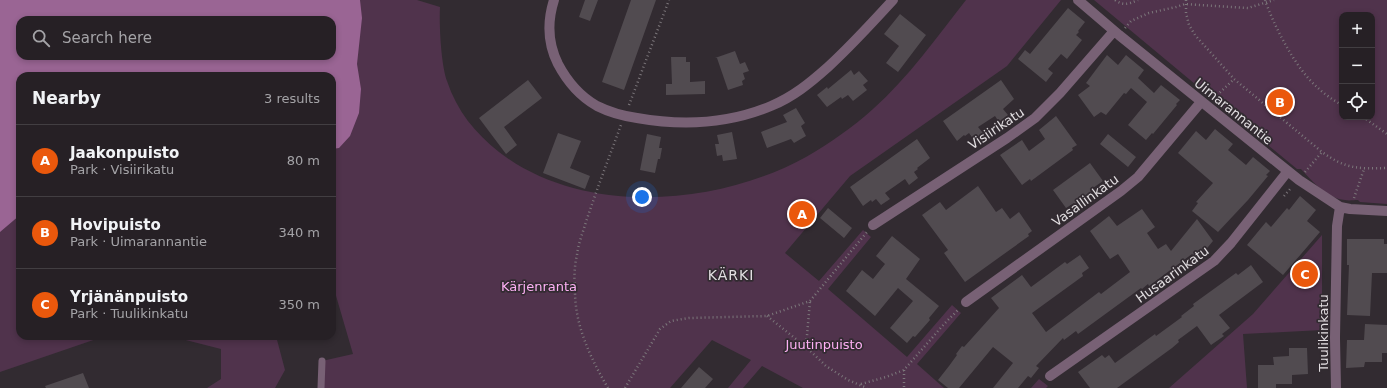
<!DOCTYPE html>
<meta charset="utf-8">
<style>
:root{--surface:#262025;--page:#2e282d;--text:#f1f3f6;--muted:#a4a3a7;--line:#423e42;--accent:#ea580c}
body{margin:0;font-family:"DejaVu Sans",sans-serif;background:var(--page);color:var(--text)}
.controls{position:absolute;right:12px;top:12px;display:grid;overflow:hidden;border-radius:8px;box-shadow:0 2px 6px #0003}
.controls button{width:36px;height:36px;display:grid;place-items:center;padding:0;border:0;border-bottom:1px solid var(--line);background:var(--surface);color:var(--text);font:20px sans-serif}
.you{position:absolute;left:642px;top:197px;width:14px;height:14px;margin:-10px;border:3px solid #fff;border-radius:50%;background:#1a73e8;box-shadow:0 0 0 6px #1a73e833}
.badge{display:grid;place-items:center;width:26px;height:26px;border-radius:50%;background:var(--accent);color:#fff;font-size:13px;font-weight:700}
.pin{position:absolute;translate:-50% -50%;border:2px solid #fff;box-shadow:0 1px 4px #0006}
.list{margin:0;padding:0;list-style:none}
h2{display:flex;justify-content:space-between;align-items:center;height:52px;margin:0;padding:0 16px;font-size:17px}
h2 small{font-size:13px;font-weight:400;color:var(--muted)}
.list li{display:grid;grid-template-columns:26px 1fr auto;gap:12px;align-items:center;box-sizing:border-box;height:72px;padding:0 16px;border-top:1px solid var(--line)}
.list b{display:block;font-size:15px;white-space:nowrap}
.list p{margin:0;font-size:13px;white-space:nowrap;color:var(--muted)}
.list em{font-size:13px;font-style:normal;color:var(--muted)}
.icon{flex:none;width:22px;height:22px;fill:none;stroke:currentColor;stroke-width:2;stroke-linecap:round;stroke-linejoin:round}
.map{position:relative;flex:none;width:1387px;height:388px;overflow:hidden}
.search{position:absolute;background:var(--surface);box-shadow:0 2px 6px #0003;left:16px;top:16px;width:320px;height:44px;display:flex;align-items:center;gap:10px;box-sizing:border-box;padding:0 14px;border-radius:12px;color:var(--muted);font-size:15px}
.panel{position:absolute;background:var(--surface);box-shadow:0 2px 6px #0003;left:16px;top:72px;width:320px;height:268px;border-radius:12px}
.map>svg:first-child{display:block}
</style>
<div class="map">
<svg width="1387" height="388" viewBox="0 0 1387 388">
<rect width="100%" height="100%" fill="#322b31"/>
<path fill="#50334c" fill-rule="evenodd" d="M 322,0 L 417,0 L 440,7 C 439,25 441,64 447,81 C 457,111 475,133 499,152 C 583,217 717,206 806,157 C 830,143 853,127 873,109 C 908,78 937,37 966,0 L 1061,0 L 1007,66 L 850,176 L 785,253 L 819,281 L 863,230 L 871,237 L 828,289 L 907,357 L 952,305 L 961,313 L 917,364 L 944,388 L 803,388 L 762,366 L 743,388 L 728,388 L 751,360 L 712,340 L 670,388 L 321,388 L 322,361 L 353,354 L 332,282 L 332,254 L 334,252 L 332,244 L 332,76 L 305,76 L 332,56 L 332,20 Z
M 1094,0 L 1387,0 L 1387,204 L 1360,202 L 1358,200 C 1354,200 1349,201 1345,200 C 1326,198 1313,182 1301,169 L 1297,169 L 1218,104 L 1210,94 L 1207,94 ZM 1342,15 L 1372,15 L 1372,117 L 1342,117 Z
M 20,134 L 20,336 L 105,336 L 0,372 L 0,149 Z
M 1322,235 L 1322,330 L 1243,334 L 1247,388 L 1169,388 L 1253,314 Z
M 170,336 L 276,336 L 285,370 L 275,388 L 207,388 L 221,379 L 221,349 Z
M 1039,379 L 1048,386 L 1046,388 L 1031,388 Z"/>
<path fill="#9a6594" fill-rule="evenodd" d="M 0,0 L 360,0 L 362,18 L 357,64 L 361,89 L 359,113 L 350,136 L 339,148 L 332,149 L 332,76 L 20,76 L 20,215 L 0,232 ZM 20,20 L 332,20 L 332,56 L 20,56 Z"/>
<path fill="#514b50" d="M 585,0 L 598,0 L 590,21 L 579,17 Z
M 631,0 L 656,0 L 624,90 L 602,82 Z
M 1068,8 L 1085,22 L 1078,31 L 1079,32 L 1076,35 L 1082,40 L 1067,59 L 1061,54 L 1048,69 L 1053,73 L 1046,82 L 1018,59 L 1025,50 L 1030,54 Z
M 900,14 L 926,35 L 898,72 L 886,63 L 899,46 L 884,34 Z
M 735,51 L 740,64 L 745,62 L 749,71 L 743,73 L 745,79 L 742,81 L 743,85 L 728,90 L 717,58 L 715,58 Z
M 1107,55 L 1118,65 L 1126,55 L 1144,70 L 1138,78 L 1139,79 L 1154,93 L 1161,85 L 1180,100 L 1176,104 L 1177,105 L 1153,134 L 1152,133 L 1146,140 L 1128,125 L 1147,102 L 1131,88 L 1126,94 L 1124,93 L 1106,115 L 1101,112 L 1094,117 L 1078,95 L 1090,86 L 1086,83 Z
M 671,57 L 686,57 L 686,62 L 690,62 L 690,82 L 705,81 L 705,94 L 666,95 L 666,84 L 672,84 Z
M 851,70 L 854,75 L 859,71 L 868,81 L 863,85 L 867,90 L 853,101 L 848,95 L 842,99 L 841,97 L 827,107 L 817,95 L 827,87 L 828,89 Z
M 528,80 L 542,98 L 504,127 L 517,145 L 506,154 L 479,118 Z
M 1001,80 L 1014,99 L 1003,109 L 1008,115 L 999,122 L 995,116 L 978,127 L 983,133 L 974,140 L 969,133 L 965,136 L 964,135 L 957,141 L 943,121 Z
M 796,108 L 805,123 L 801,126 L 806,136 L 794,143 L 791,139 L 767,148 L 761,132 L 787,122 L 783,115 Z
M 1056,116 L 1077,145 L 1072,148 L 1073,150 L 1031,181 L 1030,179 L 1022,185 L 1000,155 L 1022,140 L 1029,151 L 1045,139 L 1039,130 Z
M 1215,129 L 1233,144 L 1228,150 L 1246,165 L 1253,157 L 1270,171 L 1266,175 L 1268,176 L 1248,200 L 1218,232 L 1192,211 L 1198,203 L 1196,202 L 1213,183 L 1178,153 L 1196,131 L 1206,140 Z
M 732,132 L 737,159 L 723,161 L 722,155 L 717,156 L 715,144 L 719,144 L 717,135 Z
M 558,133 L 581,141 L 570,168 L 590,176 L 585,189 L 543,173 Z
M 647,134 L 661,137 L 659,148 L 662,148 L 660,159 L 658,159 L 655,173 L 640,170 Z
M 1108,134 L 1136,157 L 1128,167 L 1100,144 Z
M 917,139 L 930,158 L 917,168 L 918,169 L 914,172 L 918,178 L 909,185 L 905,179 L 885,193 L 890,199 L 881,205 L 876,199 L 872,202 L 871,200 L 863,206 L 850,187 Z
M 1090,163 L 1103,181 L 1090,190 L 1091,192 L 1075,204 L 1074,203 L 1066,208 L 1053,190 Z
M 978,186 L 996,212 L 1002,208 L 1010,219 L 1019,212 L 1032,231 L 1028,234 L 1029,236 L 965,282 L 944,253 L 948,250 L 922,215 L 940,202 L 946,210 Z
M 1300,196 L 1316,210 L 1307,221 L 1320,232 L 1283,275 L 1247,245 L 1266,222 L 1271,227 L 1287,208 L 1289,210 Z
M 828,208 L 852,228 L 844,238 L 820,218 Z
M 1142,209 L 1155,227 L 1147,233 L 1158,249 L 1166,244 L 1171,251 L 1197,219 L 1213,241 L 1198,259 L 1192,254 L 1149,286 L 1148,284 L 1142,289 L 1141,288 L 1078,334 L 1076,331 L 1064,340 L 1063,338 L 1036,366 L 1039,368 L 1031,378 L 1028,376 L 1018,388 L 993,388 L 1013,363 L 993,347 L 959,388 L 948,388 L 938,380 L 949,366 L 957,355 L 956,354 L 962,346 L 964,347 L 999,308 L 991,298 L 1022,275 L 1031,287 L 1065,262 L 1067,264 L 1080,255 L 1089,268 L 1082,273 L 1083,276 L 1032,313 L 1046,332 L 1099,292 L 1101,294 L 1130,272 L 1118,254 L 1110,259 L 1090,231 L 1109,216 L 1117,226 Z
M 892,236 L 920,259 L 906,279 L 939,306 L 929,318 L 930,320 L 915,337 L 913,336 L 907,343 L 890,328 L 913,301 L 898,288 L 875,316 L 846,291 L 862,270 L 873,279 L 885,264 L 876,256 Z
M 1347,239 L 1384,239 L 1384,244 L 1387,244 L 1387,273 L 1372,273 L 1370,316 L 1347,315 L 1349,265 L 1347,265 Z
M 1251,265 L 1263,282 L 1219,315 L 1230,328 L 1222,334 L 1224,336 L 1211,345 L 1197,326 L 1178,340 L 1179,342 L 1172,348 L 1117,388 L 1090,388 L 1078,372 L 1102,355 L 1105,358 L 1109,355 L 1115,363 L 1155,334 L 1156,336 L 1182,317 L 1181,316 L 1194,306 L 1193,304 L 1236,273 L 1238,275 Z
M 1365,324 L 1387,325 L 1387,353 L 1382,353 L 1382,362 L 1365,362 L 1364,367 L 1346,368 L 1347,340 L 1364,340 Z
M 1289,348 L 1307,348 L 1308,374 L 1292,375 L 1292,384 L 1276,384 L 1276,388 L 1258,388 L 1258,365 L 1274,365 L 1273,357 L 1289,356 Z
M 699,367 L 713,379 L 705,388 L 681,388 Z
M 83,373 L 89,388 L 46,388 L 45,386 Z"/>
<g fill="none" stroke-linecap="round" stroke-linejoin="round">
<path stroke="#7c777b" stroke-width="2.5" stroke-dasharray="1 3" stroke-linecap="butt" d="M 1115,0 C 1123,6 1129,4 1138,0
M 1186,0 L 1186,13 L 1189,25 L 1195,35 L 1234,79 L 1322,152 C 1346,169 1358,169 1387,168
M 1265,0 C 1274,26 1296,69 1317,87 C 1324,94 1333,100 1342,105
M 1125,28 L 1131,21 L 1149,13 L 1176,7 L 1185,4 L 1248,8 L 1274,0
M 1214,98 L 1234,79
M 629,105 L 669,0
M 1363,117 L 1387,134
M 1305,172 L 1322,152
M 1284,196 L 1291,188
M 1354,198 L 1364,169
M 767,316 L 806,347 L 826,366 L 848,380 L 867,388
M 806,347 L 810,301
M 904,370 L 904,388
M 861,384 L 886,377 L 904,370 L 945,323 L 959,309
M 608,388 C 591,359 576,328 575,294 C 574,282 574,267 577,255 C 578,245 582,235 585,225 C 596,191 609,158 621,125
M 625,388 L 660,329 L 671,321 L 689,318 L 767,316 L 810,301 L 867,232"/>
<path stroke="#786175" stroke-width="7" d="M 321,388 L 322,361"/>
<path stroke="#786175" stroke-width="10" d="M 554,0 C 547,22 548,44 558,64 C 567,81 581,97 597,106 C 609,112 623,116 637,118 C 682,126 728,124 771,106 C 793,97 810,83 828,67 C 851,46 872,23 893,0
M 1078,0 L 1119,35 L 1299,180 L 1340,207 L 1350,209 L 1387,211
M 873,225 L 1007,138 L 1035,118 L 1060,93 L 1114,31
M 966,302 L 1121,191 L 1138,177 L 1201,102
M 1050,376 L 1214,261 L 1231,243 L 1288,171
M 1336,388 L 1335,338 L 1337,226 L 1340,207"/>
</g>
<g text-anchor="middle" stroke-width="3.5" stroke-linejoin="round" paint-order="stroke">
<g font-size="13" fill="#e2dee1" stroke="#322b31">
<text transform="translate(1234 111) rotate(39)" y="5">Uimarannantie</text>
<text transform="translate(996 128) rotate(-34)" y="5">Visiirikatu</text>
<text transform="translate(1085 200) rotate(-36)" y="5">Vasallinkatu</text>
<text transform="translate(1172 274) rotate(-36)" y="5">Husaarinkatu</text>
<text transform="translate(1323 333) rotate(-90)" y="5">Tuulikinkatu</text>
</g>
<g font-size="13" fill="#fdb0f4" stroke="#322b31">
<text x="539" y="291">Kärjenranta</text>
<text x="824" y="349">Juutinpuisto</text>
</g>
<g font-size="14" letter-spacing="1" fill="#e2dee1" stroke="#322b31">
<text x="731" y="280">KÄRKI</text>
</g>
</g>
</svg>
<div class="controls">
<button>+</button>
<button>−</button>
<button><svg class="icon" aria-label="locate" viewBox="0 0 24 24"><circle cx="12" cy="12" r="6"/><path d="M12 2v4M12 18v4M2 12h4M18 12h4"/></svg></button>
</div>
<div class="you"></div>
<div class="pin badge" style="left:802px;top:214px">A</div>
<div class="pin badge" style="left:1280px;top:102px">B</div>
<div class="pin badge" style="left:1305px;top:274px">C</div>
<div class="search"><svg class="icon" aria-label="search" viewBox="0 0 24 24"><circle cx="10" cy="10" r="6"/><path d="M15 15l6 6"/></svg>Search here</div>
<section class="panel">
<h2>Nearby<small>3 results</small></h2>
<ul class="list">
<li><span class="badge">A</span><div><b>Jaakonpuisto</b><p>Park · Visiirikatu</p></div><em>80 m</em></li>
<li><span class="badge">B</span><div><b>Hovipuisto</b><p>Park · Uimarannantie</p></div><em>340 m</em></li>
<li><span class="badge">C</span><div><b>Yrjänänpuisto</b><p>Park · Tuulikinkatu</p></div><em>350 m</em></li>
</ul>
</section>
</div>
